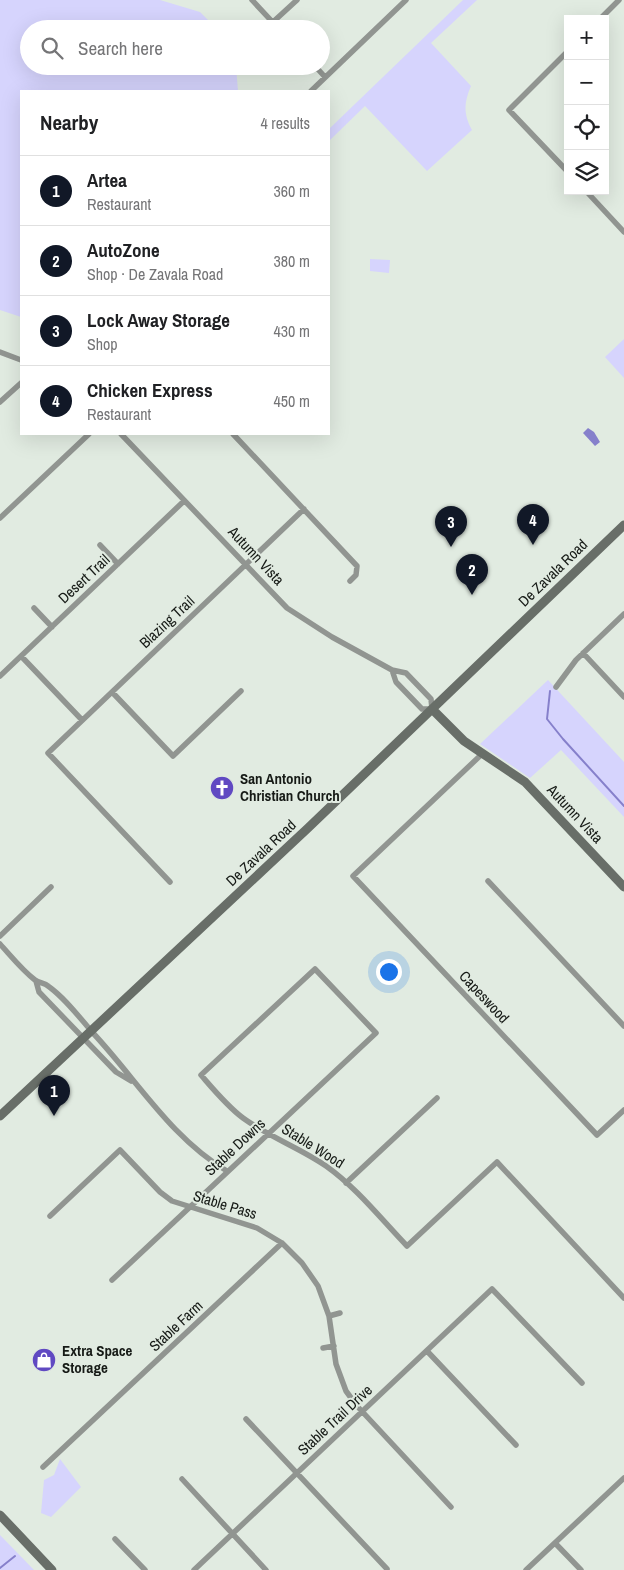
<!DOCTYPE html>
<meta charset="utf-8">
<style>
:root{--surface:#fff;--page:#f2f2f2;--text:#202124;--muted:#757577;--line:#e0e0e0;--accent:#111827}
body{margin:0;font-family:"Archivo Narrow",sans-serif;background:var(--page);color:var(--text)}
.controls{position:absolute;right:15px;top:15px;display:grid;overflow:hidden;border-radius:0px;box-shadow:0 5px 20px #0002}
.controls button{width:45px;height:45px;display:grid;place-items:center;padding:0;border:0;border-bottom:1px solid var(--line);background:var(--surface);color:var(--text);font:25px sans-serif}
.you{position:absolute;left:388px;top:971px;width:18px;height:18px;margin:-12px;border:4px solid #fff;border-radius:50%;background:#1a73e8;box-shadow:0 0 0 8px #1a73e833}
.badge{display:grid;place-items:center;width:32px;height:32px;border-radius:50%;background:var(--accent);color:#fff;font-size:16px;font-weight:700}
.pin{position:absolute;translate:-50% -41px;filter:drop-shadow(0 1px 2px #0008)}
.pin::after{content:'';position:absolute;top:26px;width:18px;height:15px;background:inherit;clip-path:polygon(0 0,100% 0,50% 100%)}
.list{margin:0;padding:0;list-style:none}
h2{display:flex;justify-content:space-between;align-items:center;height:65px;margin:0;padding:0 20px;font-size:21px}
h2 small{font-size:16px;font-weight:400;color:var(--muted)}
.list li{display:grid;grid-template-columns:32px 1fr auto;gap:15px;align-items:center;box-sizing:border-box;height:70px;padding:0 20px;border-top:1px solid var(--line)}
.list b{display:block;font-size:19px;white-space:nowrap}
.list p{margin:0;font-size:16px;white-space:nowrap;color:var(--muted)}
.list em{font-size:16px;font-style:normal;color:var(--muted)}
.icon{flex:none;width:28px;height:28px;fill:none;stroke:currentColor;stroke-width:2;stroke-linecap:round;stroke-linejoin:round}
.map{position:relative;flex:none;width:624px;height:1570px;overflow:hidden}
.search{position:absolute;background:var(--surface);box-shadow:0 5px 20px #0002;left:20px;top:20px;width:310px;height:55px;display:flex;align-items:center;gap:12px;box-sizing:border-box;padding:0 18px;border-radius:28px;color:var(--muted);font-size:19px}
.panel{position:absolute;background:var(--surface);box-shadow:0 5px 20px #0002;left:20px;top:90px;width:310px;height:345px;border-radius:0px}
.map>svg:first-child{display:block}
</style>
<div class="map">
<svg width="624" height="1570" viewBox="0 0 624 1570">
<rect width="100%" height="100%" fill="#e1ebe1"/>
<path fill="#d6d4fd" d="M 0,0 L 160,0 L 200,12 L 217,29 L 29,29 L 29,66 L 236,66 L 238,91 L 21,91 L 21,317 L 0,310 Z
M 463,0 L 477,0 L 431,43 L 471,86 C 464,102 463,114 472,130 L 427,171 L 365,106 L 329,141 L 329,129 Z
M 370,259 L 390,260 L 389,273 L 370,271 Z
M 624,339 L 624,378 L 605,357 Z
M 548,680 L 624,762 L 624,817 L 561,750 L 530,778 L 480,744 Z
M 60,1459 L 81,1487 L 51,1517 L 41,1513 L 44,1480 L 54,1475 Z
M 0,1534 L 0,1535 L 34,1570 L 0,1570 Z"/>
<path fill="#8680cb" d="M 588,428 L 594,432 L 600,442 L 595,446 L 583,433 Z"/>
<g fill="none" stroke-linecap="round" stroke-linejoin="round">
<path stroke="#8680cb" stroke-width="2" d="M 550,691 L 547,719 L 563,739 L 624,806
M 0,1568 L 15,1556"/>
<path stroke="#919591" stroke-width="5.5" d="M 252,0 L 279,29
M 600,19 L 619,0
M 273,22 L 297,0
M 568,51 L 509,110 L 568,172
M 315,66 L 325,77
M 311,91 L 406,0
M 586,191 L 624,232
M 0,352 L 21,360
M 0,402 L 21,383
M 121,434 L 287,608 L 332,637 L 392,670 L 406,673 L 431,699 L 432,709 L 422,709 L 396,682 L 392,670
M 233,434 L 357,566 L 356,575 L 350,581
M 0,518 L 89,434
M 100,545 L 118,564
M 34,608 L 52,627
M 583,653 L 624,697
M 21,656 L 82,720
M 0,676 L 184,501
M 556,687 L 576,660 L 624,614
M 112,692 L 173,756 L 241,691
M 482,754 L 353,876 L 597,1135 L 624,1110
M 488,881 L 624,1026
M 170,882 L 48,753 L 304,509
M 0,936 L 51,887
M 0,944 C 11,956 22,970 35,980 C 39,983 45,983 48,986 C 65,998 79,1017 93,1033 C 137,1080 171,1138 227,1171
M 36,981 L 39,992 L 116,1072 L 131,1081
M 346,1183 L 437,1098
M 50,1216 L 120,1150 L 160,1192 L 172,1201 L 257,1228 L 282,1243 L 302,1263 L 318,1286 L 329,1316 L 336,1364 L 346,1391 L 357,1406 L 451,1507
M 112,1280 L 376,1033 L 315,969 L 201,1075 C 214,1090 227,1106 243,1118 C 269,1137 300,1148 326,1166 C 357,1188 381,1219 407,1246 L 497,1162 L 624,1298
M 329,1316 L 340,1313
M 323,1348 L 334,1346
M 427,1351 L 516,1445
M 246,1419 L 387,1569
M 43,1467 L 282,1243
M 182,1479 L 266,1570
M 115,1539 L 145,1570
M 555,1543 L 581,1570
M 194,1570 L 492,1289 L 582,1383
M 526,1570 L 624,1478"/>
<path stroke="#686e68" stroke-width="9" d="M 432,709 L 464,741 L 525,782 L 624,887
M 0,1116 L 308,828 L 624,525
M 0,1515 L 52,1570"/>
</g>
<defs>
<g id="church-disc" transform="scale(1.25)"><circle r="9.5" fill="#6049c2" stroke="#e1ebe1"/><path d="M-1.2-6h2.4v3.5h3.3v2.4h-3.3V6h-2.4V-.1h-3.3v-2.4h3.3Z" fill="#fff"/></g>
<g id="shop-disc" transform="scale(1.25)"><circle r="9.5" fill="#6049c2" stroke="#e1ebe1"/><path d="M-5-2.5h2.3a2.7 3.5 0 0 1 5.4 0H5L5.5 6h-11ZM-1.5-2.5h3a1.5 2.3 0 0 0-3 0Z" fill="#fff"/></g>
</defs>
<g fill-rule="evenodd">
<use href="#church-disc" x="222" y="788"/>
<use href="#shop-disc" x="44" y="1360"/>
</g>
<g text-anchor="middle" stroke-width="4" stroke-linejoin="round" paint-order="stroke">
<g font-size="15" fill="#161a16" stroke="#e1ebe1">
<text transform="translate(256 556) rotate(47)" y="5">Autumn Vista</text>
<text transform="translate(553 573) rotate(-44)" y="5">De Zavala Road</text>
<text transform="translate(84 579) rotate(-43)" y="5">Desert Trail</text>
<text transform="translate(167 622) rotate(-43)" y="5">Blazing Trail</text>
<text transform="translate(575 814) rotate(47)" y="5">Autumn Vista</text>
<text transform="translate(261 853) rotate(-43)" y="5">De Zavala Road</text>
<text transform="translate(484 997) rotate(47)" y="5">Capeswood</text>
<text transform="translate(313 1146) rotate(32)" y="5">Stable Wood</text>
<text transform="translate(235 1147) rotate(-43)" y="5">Stable Downs</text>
<text transform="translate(225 1205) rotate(17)" y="5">Stable Pass</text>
<text transform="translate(176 1326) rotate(-43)" y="5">Stable Farm</text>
<text transform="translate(335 1420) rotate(-43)" y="5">Stable Trail Drive</text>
</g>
<g font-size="15" font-weight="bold" fill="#161a16" stroke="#e1ebe1" text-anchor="start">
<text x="240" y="784">San Antonio<tspan x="240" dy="17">Christian Church</tspan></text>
<text x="62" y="1356">Extra Space<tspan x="62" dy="17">Storage</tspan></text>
</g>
</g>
</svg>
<div class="controls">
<button>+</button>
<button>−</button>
<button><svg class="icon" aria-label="locate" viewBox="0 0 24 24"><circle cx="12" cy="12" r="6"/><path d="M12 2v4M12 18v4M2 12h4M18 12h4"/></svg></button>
<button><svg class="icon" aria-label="layers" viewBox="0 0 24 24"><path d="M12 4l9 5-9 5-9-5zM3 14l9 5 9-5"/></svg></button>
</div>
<div class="you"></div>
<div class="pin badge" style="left:54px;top:1116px">1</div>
<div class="pin badge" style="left:472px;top:595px">2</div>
<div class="pin badge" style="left:451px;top:547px">3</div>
<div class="pin badge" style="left:533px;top:545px">4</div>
<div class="search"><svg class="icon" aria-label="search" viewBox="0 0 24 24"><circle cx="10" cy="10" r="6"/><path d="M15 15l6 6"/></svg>Search here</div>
<section class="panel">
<h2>Nearby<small>4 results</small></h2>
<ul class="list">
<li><span class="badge">1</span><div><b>Artea</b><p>Restaurant</p></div><em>360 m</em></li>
<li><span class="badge">2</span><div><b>AutoZone</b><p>Shop · De Zavala Road</p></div><em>380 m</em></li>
<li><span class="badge">3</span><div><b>Lock Away Storage</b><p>Shop</p></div><em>430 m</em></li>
<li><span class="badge">4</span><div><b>Chicken Express</b><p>Restaurant</p></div><em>450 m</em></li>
</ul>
</section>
</div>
